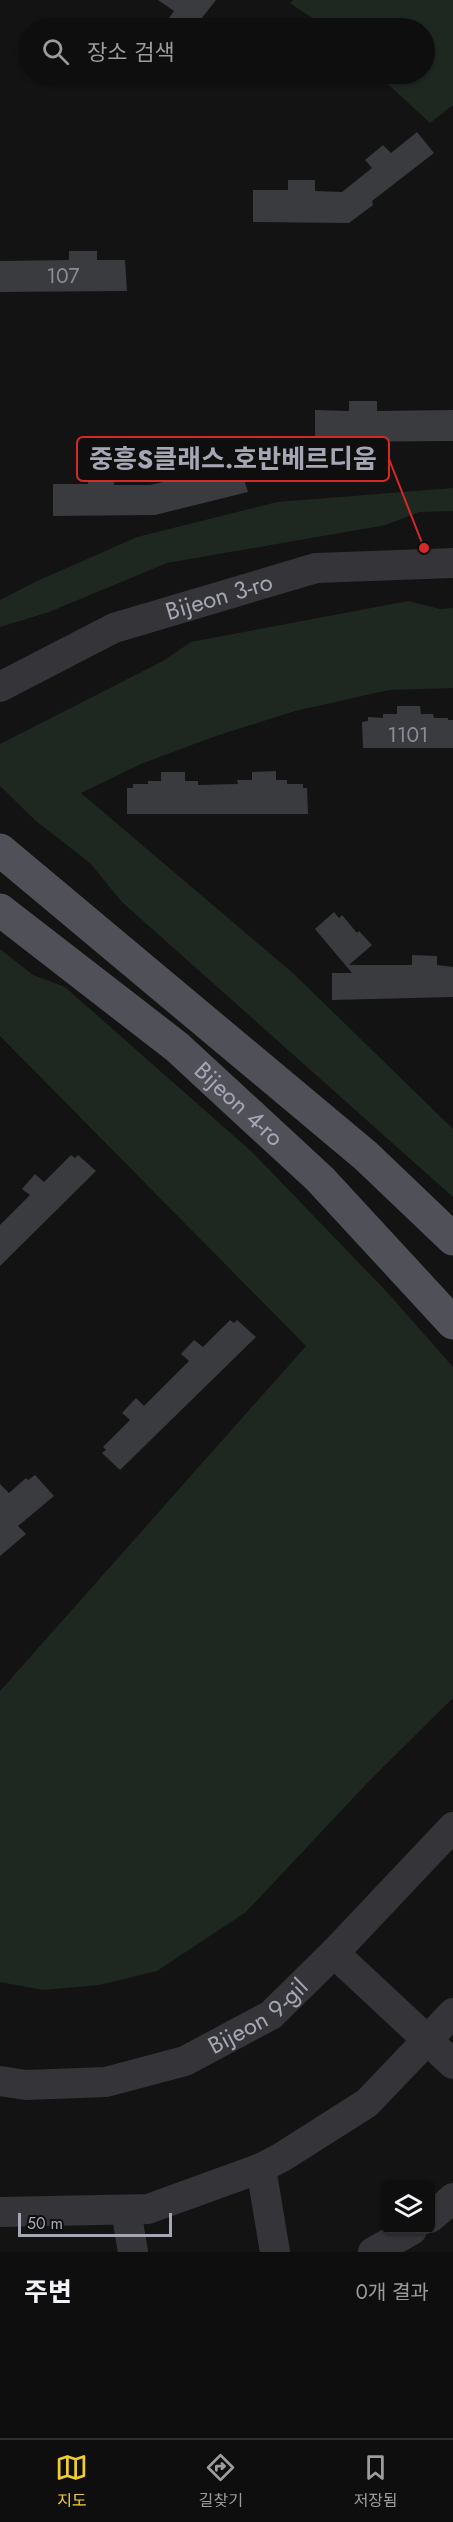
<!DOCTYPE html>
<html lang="ko">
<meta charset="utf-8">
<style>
:root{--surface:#0e0e0f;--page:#171718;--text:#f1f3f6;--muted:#9b9c9e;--line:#2e2e2f;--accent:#eecd31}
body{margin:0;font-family:Jost,"Noto Sans KR",sans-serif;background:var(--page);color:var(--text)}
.controls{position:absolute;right:18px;bottom:18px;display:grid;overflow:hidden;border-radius:9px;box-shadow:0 2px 4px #0004}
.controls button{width:54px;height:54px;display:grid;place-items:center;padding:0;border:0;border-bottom:2px solid var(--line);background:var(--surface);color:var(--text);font:30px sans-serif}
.scale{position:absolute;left:18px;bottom:15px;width:154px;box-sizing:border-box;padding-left:6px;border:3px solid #a5a7b5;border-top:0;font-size:16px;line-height:21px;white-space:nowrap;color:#a5a7b5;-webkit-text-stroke:4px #0e0e0f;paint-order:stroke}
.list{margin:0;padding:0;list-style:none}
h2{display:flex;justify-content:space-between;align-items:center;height:78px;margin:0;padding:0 24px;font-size:26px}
h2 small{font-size:20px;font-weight:400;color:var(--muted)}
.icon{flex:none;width:33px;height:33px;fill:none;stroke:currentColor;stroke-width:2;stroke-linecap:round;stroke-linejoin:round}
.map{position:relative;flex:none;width:453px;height:2252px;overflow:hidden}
.search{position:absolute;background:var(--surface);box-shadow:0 2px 4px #0004;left:18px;right:18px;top:18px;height:66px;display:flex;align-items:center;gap:15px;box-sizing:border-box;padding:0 21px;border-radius:33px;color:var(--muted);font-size:22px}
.sheet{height:186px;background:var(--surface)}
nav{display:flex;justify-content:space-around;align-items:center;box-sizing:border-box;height:84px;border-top:2px solid var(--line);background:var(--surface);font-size:16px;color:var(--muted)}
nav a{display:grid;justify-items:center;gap:3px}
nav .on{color:var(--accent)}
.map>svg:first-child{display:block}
</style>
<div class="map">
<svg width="453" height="2252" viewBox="0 0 453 2252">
<rect width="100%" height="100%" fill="#131314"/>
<path fill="#1f2721" d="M 294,0 L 453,0 L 453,105 L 430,123 L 377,74 L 424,74 L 424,28 L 327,28 L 290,3 Z
M 453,488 L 453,511 L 419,512 L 386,525 L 167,563 L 49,612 L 0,627 L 0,600 L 35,582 L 137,537 L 277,502 Z
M 408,601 L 440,609 L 453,608 L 453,688 L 389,690 L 295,711 L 213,737 L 141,764 L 81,793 L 294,974 L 453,1129 L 453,1197 L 122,902 L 90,863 L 36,821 L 0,786 L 0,744 L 163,661 L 191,642 Z
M 0,949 L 33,975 L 65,987 L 252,1152 L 387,1292 L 453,1367 L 453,1698 L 371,1779 L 246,1912 L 157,1971 L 99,1985 L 43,1990 L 0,1982 L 0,1691 L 306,1346 L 0,1036 Z"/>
<path fill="#3a3b3f" d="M 158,0 L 216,0 L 194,28 L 162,28 L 174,11 Z
M 417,132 L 434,153 L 372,201 L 373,205 L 349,223 L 253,222 L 253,190 L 288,190 L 288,180 L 315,180 L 315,191 L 342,192 L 372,168 L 365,160 L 383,145 L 391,153 Z
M 69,251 L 97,251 L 97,260 L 125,260 L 127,291 L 0,292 L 0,261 L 69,260 Z
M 349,401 L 377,401 L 377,411 L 453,410 L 453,441 L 315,442 L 315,410 L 349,411 Z
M 202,460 L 205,470 L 238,460 L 248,492 L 155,515 L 53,516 L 53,484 L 88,484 L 88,473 L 115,474 L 114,485 L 150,485 L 181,478 L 178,466 Z
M 397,706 L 420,706 L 421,714 L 433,714 L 434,718 L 448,718 L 448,720 L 453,720 L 453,748 L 363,748 L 362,722 L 368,721 L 368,717 L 383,718 L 383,714 L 397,714 Z
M 276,771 L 276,780 L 287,780 L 287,784 L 303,784 L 303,788 L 307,788 L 308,814 L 127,814 L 127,788 L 133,788 L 133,784 L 148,784 L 148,781 L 161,781 L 161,772 L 185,772 L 185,781 L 198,781 L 198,785 L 238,784 L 237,780 L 252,780 L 252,772 Z
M 334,912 L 339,918 L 342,915 L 357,933 L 359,931 L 372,945 L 349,965 L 412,965 L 412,955 L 437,956 L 437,965 L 453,967 L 453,997 L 332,1000 L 332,973 L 352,973 L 315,929 Z
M 71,1155 L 75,1158 L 78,1155 L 96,1171 L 0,1266 L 0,1225 L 30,1195 L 22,1189 L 35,1174 L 44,1182 Z
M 230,1320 L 234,1323 L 237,1320 L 256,1337 L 120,1470 L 102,1453 L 106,1450 L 103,1447 L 130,1420 L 122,1413 L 136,1398 L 144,1406 L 189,1361 L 181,1354 L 194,1340 L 203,1347 Z
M 35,1475 L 54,1496 L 18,1526 L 26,1534 L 0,1556 L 0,1484 L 9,1493 L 26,1478 L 28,1480 Z"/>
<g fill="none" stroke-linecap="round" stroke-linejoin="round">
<g stroke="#343439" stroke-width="30">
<path id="s1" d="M 0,687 L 114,628 L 316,568 L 453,563"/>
<path d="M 334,1953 L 453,2064"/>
<path id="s2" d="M 0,2081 L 26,2085 L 106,2082 L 185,2061 L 271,2015 L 334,1953 L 453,1827"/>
<path d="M 261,2168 L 275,2252"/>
<path d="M 126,2210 L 133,2252"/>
<path d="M 0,2212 L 148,2209 L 261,2168 L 282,2157 L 367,2103 L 453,2013"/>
<path d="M 430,2218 L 453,2198"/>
<path d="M 373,2252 L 412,2230"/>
</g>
<g stroke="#505058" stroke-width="33">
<path d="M 0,850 L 366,1156 L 453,1239"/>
<path id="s3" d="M 0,910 L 177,1047 L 320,1179 L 453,1323"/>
</g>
</g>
<g text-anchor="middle" stroke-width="5" stroke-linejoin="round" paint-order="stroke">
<g font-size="21" fill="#8a8c98">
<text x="63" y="283">107</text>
<text x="408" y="742">1101</text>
</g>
<g font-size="24" fill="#a5a7b5" stroke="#0e0e0f">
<text dy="8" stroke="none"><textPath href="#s1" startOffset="238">Bijeon 3-ro</textPath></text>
<text dy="8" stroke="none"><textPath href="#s3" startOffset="308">Bijeon 4-ro</textPath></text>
<text dy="8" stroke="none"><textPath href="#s2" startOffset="274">Bijeon 9-gil</textPath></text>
</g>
</g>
<path fill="none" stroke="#d62828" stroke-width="2" d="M424 548L389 459"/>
<circle fill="#d62828" stroke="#0e0e0f" stroke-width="2" cx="424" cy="548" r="6"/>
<rect fill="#0e0e0f" stroke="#d62828" stroke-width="2" x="77" y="437" width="312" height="44" rx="6"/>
<g font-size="26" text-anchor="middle" font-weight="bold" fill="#a5a7b5">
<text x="233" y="468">중흥S클래스.호반베르디움</text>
</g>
</svg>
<div class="controls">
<button><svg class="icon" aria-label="layers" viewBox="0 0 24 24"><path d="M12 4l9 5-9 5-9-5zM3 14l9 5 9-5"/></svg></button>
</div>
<div class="scale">50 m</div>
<div class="search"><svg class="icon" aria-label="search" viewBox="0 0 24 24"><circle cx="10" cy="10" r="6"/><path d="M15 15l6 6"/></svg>장소 검색</div>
</div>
<section class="sheet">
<h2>주변<small>0개 결과</small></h2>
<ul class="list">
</ul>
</section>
<nav>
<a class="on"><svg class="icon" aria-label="map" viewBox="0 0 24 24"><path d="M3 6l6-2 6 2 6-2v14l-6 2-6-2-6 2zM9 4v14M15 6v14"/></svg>지도</a>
<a><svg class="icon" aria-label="directions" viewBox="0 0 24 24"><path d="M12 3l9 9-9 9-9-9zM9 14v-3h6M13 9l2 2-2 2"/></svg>길찾기</a>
<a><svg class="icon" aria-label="saved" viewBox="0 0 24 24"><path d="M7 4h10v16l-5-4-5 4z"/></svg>저장됨</a>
</nav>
